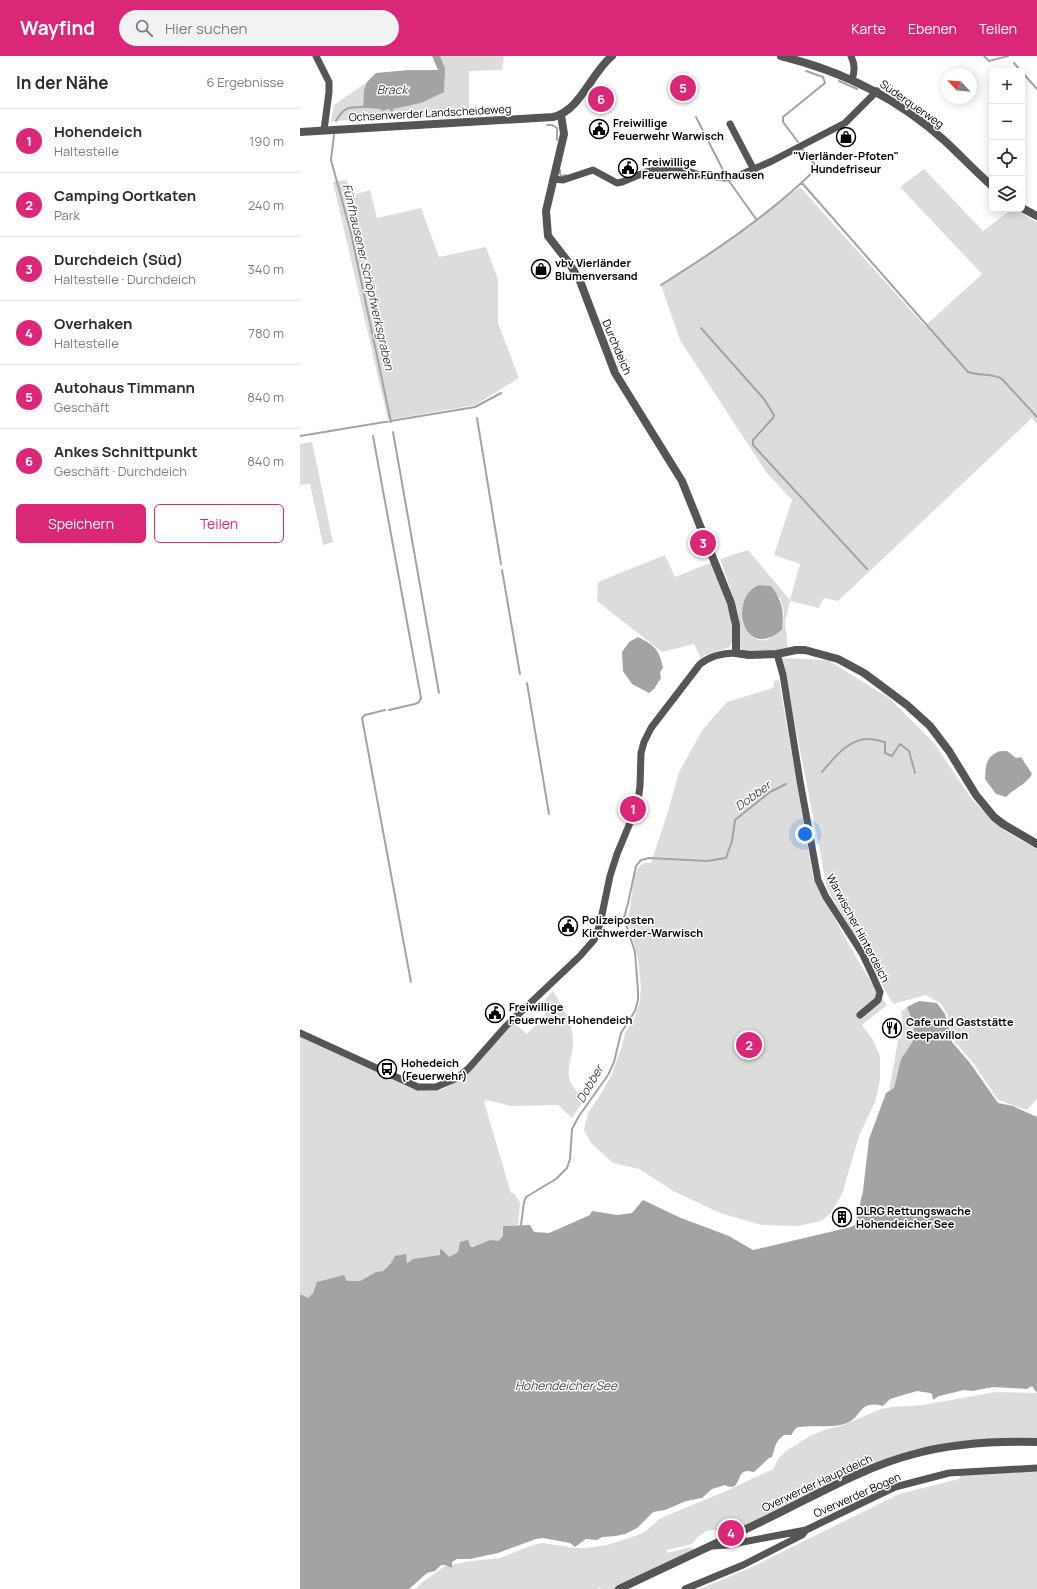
<!DOCTYPE html>
<html lang="de">
<meta charset="utf-8">
<style>
:root{--surface:#fff;--page:#f2f2f3;--text:#2b2b33;--muted:#7c7c81;--line:#e1e1e2;--accent:#db2777}
body{margin:0;font-family:Manrope,sans-serif;background:var(--page);color:var(--text)}
.controls{position:absolute;right:12px;top:12px;display:grid;overflow:hidden;border-radius:6px;box-shadow:0 2px 10px #0003}
.controls button{width:36px;height:36px;display:grid;place-items:center;padding:0;border:0;border-bottom:1px solid var(--line);background:var(--surface);color:var(--text);font:20px sans-serif}
.compass{position:absolute;left:641px;top:12px;width:36px;height:36px;border-radius:50%;background:var(--surface);box-shadow:0 2px 10px #0003;rotate:296deg}
.you{position:absolute;left:505px;top:778px;width:14px;height:14px;margin:-10px;border:3px solid #fff;border-radius:50%;background:#1a73e8;box-shadow:0 0 0 6px #1a73e833}
.badge{display:grid;place-items:center;width:26px;height:26px;border-radius:50%;background:var(--accent);color:#fff;font-size:13px;font-weight:700}
.pin{position:absolute;translate:-50% -50%;border:2px solid #fff;box-shadow:0 1px 4px #0006}
.list{margin:0;padding:0;list-style:none}
h2{display:flex;justify-content:space-between;align-items:center;height:52px;margin:0;padding:0 16px;font-size:17px}
h2 small{font-size:13px;font-weight:400;color:var(--muted)}
.list li{display:grid;grid-template-columns:26px 1fr auto;gap:12px;align-items:center;box-sizing:border-box;height:64px;padding:0 16px;border-top:1px solid var(--line)}
.list b{display:block;font-size:15px;white-space:nowrap}
.list p{margin:0;font-size:13px;white-space:nowrap;color:var(--muted)}
.list em{font-size:13px;font-style:normal;color:var(--muted)}
.actions{display:flex;gap:8px;padding:12px 16px}
.actions a{flex:1;padding:9px 0;border:1px solid var(--accent);border-radius:6px;text-align:center;font-size:14px;color:var(--accent)}
.actions .main{background:var(--accent);color:#fff}
.icon{flex:none;width:22px;height:22px;fill:none;stroke:currentColor;stroke-width:2;stroke-linecap:round;stroke-linejoin:round}
.map{position:relative;flex:none;width:737px;height:1533px;overflow:hidden}
header{display:flex;align-items:center;gap:24px;box-sizing:border-box;height:56px;padding:0 20px;background:var(--accent);color:#fff}
header strong{font-size:19px}
nav{display:flex;gap:22px;margin-inline-start:auto;font-size:14px}
.search{width:280px;height:36px;background:var(--page);display:flex;align-items:center;gap:10px;box-sizing:border-box;padding:0 14px;border-radius:22px;color:var(--muted);font-size:15px}
main{display:flex}
aside{flex:1;background:var(--surface)}
.map>svg:first-child{display:block}
</style>
<header>
<strong>Wayfind</strong>
<div class="search"><svg class="icon" aria-label="search" viewBox="0 0 24 24"><circle cx="10" cy="10" r="6"/><path d="M15 15l6 6"/></svg>Hier suchen</div>
<nav><a>Karte</a><a>Ebenen</a><a>Teilen</a></nav>
</header>
<main>
<aside>
<h2>In der Nähe<small>6 Ergebnisse</small></h2>
<ul class="list">
<li><span class="badge">1</span><div><b>Hohendeich</b><p>Haltestelle</p></div><em>190 m</em></li>
<li><span class="badge">2</span><div><b>Camping Oortkaten</b><p>Park</p></div><em>240 m</em></li>
<li><span class="badge">3</span><div><b>Durchdeich (Süd)</b><p>Haltestelle · Durchdeich</p></div><em>340 m</em></li>
<li><span class="badge">4</span><div><b>Overhaken</b><p>Haltestelle</p></div><em>780 m</em></li>
<li><span class="badge">5</span><div><b>Autohaus Timmann</b><p>Geschäft</p></div><em>840 m</em></li>
<li><span class="badge">6</span><div><b>Ankes Schnittpunkt</b><p>Geschäft · Durchdeich</p></div><em>840 m</em></li>
</ul>
<div class="actions"><a class="main">Speichern</a><a>Teilen</a></div>
</aside>
<div class="map">
<svg width="737" height="1533" viewBox="0 0 737 1533">
<rect width="100%" height="100%" fill="#fff"/>
<path fill="#dcdcdc" fill-rule="evenodd" d="M 140,0 L 204,0 L 202,14 L 169,15 L 169,59 L 31,65 L 34,49 L 67,26 L 64,34 L 63,51 L 65,52 L 82,53 L 81,55 L 121,47 L 145,12 Z
M 624,113 L 683,175 L 712,153 L 716,153 L 737,167 L 737,368 L 732,362 L 538,545 L 524,542 L 519,552 L 490,545 L 485,566 L 488,594 L 448,597 L 443,594 L 440,591 L 439,563 L 436,549 L 420,503 L 448,494 L 490,544 L 500,508 L 474,499 L 492,444 L 466,416 L 380,284 L 361,229 L 412,196 L 500,131 L 625,270 L 682,218 L 600,131 ZM 480,541 L 484,557 L 482,575 C 477,577 471,583 465,584 C 453,586 446,576 443,565 Z
M 47,124 L 50,140 L 70,134 L 77,162 L 121,152 L 139,201 L 186,191 L 198,223 L 198,267 L 219,322 L 175,349 L 88,364 L 33,126 Z
M 12,386 L 33,486 L 23,489 L 10,428 L 0,429 L 0,388 Z
M 365,499 L 375,521 L 412,506 C 419,526 440,572 430,591 L 405,599 L 401,602 L 394,588 L 362,596 L 297,545 L 298,526 Z
M 482,602 L 528,604 L 589,642 L 634,687 L 673,745 L 705,775 L 737,793 L 737,1043 L 727,1054 L 698,1044 L 674,1008 L 653,984 L 648,960 L 641,948 L 626,939 L 593,948 L 527,832 Z
M 479,624 L 513,821 C 535,863 559,911 587,949 L 562,969 L 573,984 L 580,1000 L 580,1024 L 575,1046 L 559,1080 L 542,1138 L 530,1158 L 521,1165 L 498,1170 L 462,1169 L 420,1157 L 375,1136 L 339,1113 L 313,1107 L 292,1088 L 284,1074 L 288,1057 L 302,1036 L 312,1018 L 321,993 L 325,977 L 334,963 L 340,945 L 341,931 L 338,903 L 331,875 L 329,858 L 334,823 L 337,813 L 343,807 L 351,807 L 369,752 L 379,716 L 403,673 L 427,646 L 470,633 L 474,631 L 474,625 Z
M 253,935 C 263,951 275,971 273,990 C 272,1001 265,1017 271,1027 C 274,1033 280,1039 284,1044 L 272,1062 L 258,1049 L 211,1050 L 187,1044 L 184,1046 L 211,1137 L 214,1137 L 220,1147 L 218,1169 L 203,1170 L 203,1180 L 198,1185 C 187,1184 177,1191 170,1190 L 149,1201 L 144,1195 L 141,1194 L 140,1199 C 124,1202 108,1207 91,1207 L 83,1215 L 76,1216 L 60,1225 L 47,1225 L 44,1219 L 16,1230 L 11,1241 L 8,1243 L 0,1238 L 0,980 L 25,990 L 113,1033 L 133,1035 L 143,1033 L 161,1023 L 213,966 L 227,978 L 251,952 L 244,945 Z
M 607,951 L 614,970 L 613,985 L 601,1003 L 594,1033 L 589,1035 L 598,984 L 603,980 L 603,966 L 601,956 Z
M 695,1336 L 737,1337 L 737,1383 L 622,1393 L 430,1477 L 413,1474 L 406,1475 L 398,1481 L 392,1488 L 367,1494 L 367,1497 L 391,1491 L 393,1493 L 392,1495 L 314,1533 L 301,1533 L 300,1531 L 298,1533 L 115,1533 L 124,1525 L 145,1510 L 171,1505 L 200,1502 L 233,1489 L 243,1487 L 276,1492 L 285,1492 L 307,1489 L 332,1481 L 343,1477 L 361,1462 L 426,1435 L 473,1413 L 479,1402 L 486,1395 L 510,1380 L 527,1373 L 541,1370 L 581,1353 L 591,1351 L 623,1349 Z
M 737,1415 L 737,1533 L 400,1533 L 452,1511 L 599,1438 L 655,1424 L 660,1422 L 660,1418 Z"/>
<path fill="#a3a3a3" d="M 132,0 L 140,0 L 145,12 L 144,36 L 121,47 L 93,53 L 93,59 L 90,58 L 90,53 L 81,55 L 81,53 L 65,52 L 63,51 L 64,34 L 67,26 L 76,17 L 109,14 L 138,14 Z
M 459,529 L 471,530 C 483,546 484,555 482,574 C 442,607 428,541 459,529 Z
M 338,581 C 355,590 359,593 363,612 L 360,616 L 361,622 L 354,633 L 349,637 L 332,628 L 323,615 L 322,596 L 329,586 Z
M 700,695 L 707,695 L 716,702 L 721,701 L 732,718 C 726,729 714,732 706,741 L 696,738 L 685,723 C 686,709 685,701 700,695 Z
M 619,945 L 637,947 L 645,958 L 652,986 L 670,1007 L 698,1047 L 713,1050 L 737,1061 L 737,1337 L 732,1330 L 727,1333 L 693,1331 L 672,1335 L 664,1334 L 639,1340 L 633,1344 L 632,1338 L 630,1337 L 617,1335 L 590,1343 L 583,1350 C 557,1343 563,1363 544,1368 C 533,1372 512,1369 499,1371 L 496,1372 L 491,1379 L 484,1379 C 474,1387 476,1390 472,1401 L 469,1402 L 454,1416 C 451,1416 447,1414 444,1416 C 437,1418 440,1437 425,1429 L 412,1433 L 402,1442 L 386,1445 L 365,1454 L 353,1456 L 337,1472 L 325,1478 L 316,1480 L 302,1481 L 297,1484 L 286,1483 L 275,1491 L 270,1487 L 243,1482 L 236,1483 L 198,1497 L 170,1503 L 157,1503 L 152,1506 L 152,1512 L 145,1509 L 141,1509 L 135,1515 L 127,1517 L 109,1533 L 0,1533 L 0,1238 L 8,1242 L 13,1237 L 17,1226 L 44,1219 L 47,1225 L 60,1225 L 76,1216 L 83,1215 L 91,1207 L 95,1200 L 106,1198 L 107,1207 L 113,1203 L 140,1199 L 140,1193 L 144,1195 L 149,1201 L 158,1196 L 160,1186 L 168,1184 L 170,1190 L 173,1191 L 190,1184 L 198,1185 L 203,1180 L 203,1170 L 230,1169 L 234,1176 L 249,1177 L 290,1159 L 292,1155 L 317,1159 L 332,1157 L 343,1144 L 381,1162 L 429,1180 L 453,1194 L 551,1171 L 555,1169 L 563,1135 L 569,1083 L 586,1037 L 594,1032 L 601,1003 L 613,985 L 614,970 L 607,951 Z"/>
<g fill="none" stroke-linecap="round" stroke-linejoin="round">
<path stroke="#a3a3a3" stroke-width="2" d="M 684,0 L 689,5 L 708,0
M 714,7 L 721,15
M 722,16 L 737,33
M 539,25 L 557,33
M 396,61 L 424,116
M 36,65 C 44,51 48,51 63,51
M 247,69 L 252,69 L 257,72 L 257,84
M 34,79 L 31,104 L 51,177 L 91,366
M 498,86 L 483,66 L 483,61 L 525,27 L 523,21 L 506,15
M 515,112 L 519,116
M 260,114 L 260,118 L 262,120 L 266,119
M 429,125 L 456,163
M 502,127 L 668,316 C 679,320 693,317 702,323 L 737,361
M 361,229 C 415,195 469,159 515,114 L 516,110 L 502,93
M 401,272 L 464,343 L 474,359 L 473,362 L 453,384 L 453,389 L 567,513
M 177,362 L 201,508
M 93,376 L 139,637
M 0,380 L 175,351 L 201,337
M 73,380 L 121,642 L 119,646 L 115,648 L 89,654
M 202,514 L 220,618
M 227,627 L 249,758
M 85,654 L 65,659 L 62,662 L 111,926
M 522,716 C 534,702 549,682 569,683 C 574,683 580,685 585,686 L 585,697 L 592,700 L 600,688 L 609,695 L 615,717
M 221,1169 L 224,1146 L 226,1141 L 256,1123 L 267,1112 L 270,1103 L 272,1073 L 279,1060 L 308,1019 L 314,1006 L 321,977 L 335,955 L 338,944 L 338,935 L 335,896 L 324,862 L 328,847 L 336,810 L 341,804 L 349,802 L 407,805 L 426,802 L 432,785 L 435,764 L 470,736 L 486,728"/>
<path stroke="#555" stroke-width="7" d="M 16,0 L 29,26 L 29,36 L 24,74
M 551,0 C 555,9 555,14 552,24
M 430,68 L 454,114
M 253,123 L 263,124 L 293,114 L 317,127 L 322,126 L 346,116 L 367,112 L 378,112 L 400,119 L 425,122 L 440,119 L 472,105 L 545,67 L 577,35
M 477,598 L 483,619 L 500,725 L 518,824 L 526,841 L 562,897 L 571,916 L 580,936 L 578,944 L 560,959
M 0,977 L 118,1031 L 136,1031 L 157,1022 L 168,1013 L 206,970 L 280,900 L 294,884 L 300,868 L 310,820 L 317,798 L 332,762 L 338,745 L 340,730 L 341,697 L 344,686 L 351,672 L 400,608 C 410,600 423,597 436,597
M 413,1490 L 427,1489 L 506,1474 L 595,1431 L 649,1417 L 737,1412
M 385,1533 L 443,1509 L 502,1479 L 506,1474"/>
<path stroke="#555" stroke-width="8" d="M 481,0 C 542,15 599,43 645,85 C 661,100 676,116 692,130
M 261,59 L 264,78 L 246,155 L 248,180 L 269,207 L 280,225 L 315,317 L 382,425 L 431,547 L 436,569 L 436,597 L 449,599 L 477,598 L 496,594 L 505,594 L 538,603 L 564,617 L 607,649 L 630,670 L 649,695 L 676,739 L 694,761 L 703,768 L 737,788
M 0,76 L 253,61 C 281,54 291,17 312,0
M 722,152 L 737,160
M 319,1533 C 373,1507 429,1482 483,1455 C 525,1434 568,1410 614,1398 C 654,1387 696,1385 737,1386"/>
</g>
<defs>
<g id="civic-ring" transform="scale(1)"><circle r="9.5" fill="#fff" stroke="#000" stroke-width="1.5"/><path d="M-.6-6.5H3V-4.5H.6V-3L4-1V1h2V6H-6V1h2V-1L-.6-3ZM-1.2 2.5V6h2.4V2.5Z" fill="#000"/></g>
<g id="shop-ring" transform="scale(1)"><circle r="9.5" fill="#fff" stroke="#000" stroke-width="1.5"/><path d="M-5-2.5h2.3a2.7 3.5 0 0 1 5.4 0H5L5.5 6h-11ZM-1.5-2.5h3a1.5 2.3 0 0 0-3 0Z" fill="#000"/></g>
<g id="restaurant-ring" transform="scale(1)"><circle r="9.5" fill="#fff" stroke="#000" stroke-width="1.5"/><path d="M-5-6h1v4h1v-4h1v4h1v-4h1v5L-1.5 .5V6h-2V.5L-5-1ZM5-6V6H3V1.5H1.5Q1.5-4 5-6Z" fill="#000"/></g>
<g id="bus-ring" transform="scale(1)"><circle r="9.5" fill="#fff" stroke="#000" stroke-width="1.5"/><path d="M-5-6H5V4H4V6H2V4H-2V6H-4V4H-5ZM-3.5-4V0h7V-4ZM-3.5 1.2v1.5H-2V1.2ZM2 1.2v1.5H3.5V1.2Z" fill="#000"/></g>
<g id="building-ring" transform="scale(1)"><circle r="9.5" fill="#fff" stroke="#000" stroke-width="1.5"/><path d="M-4-6H4V6H1V3H-1V6H-4ZM-2.5-4.3h1.7v1.8h-1.7ZM.8-4.3h1.7v1.8H.8ZM-2.5-1h1.7V.8h-1.7ZM.8-1h1.7V.8H.8Z" fill="#000"/></g>
</defs>
<g fill-rule="evenodd">
<use href="#civic-ring" x="299" y="73"/>
<use href="#shop-ring" x="546" y="81"/>
<use href="#civic-ring" x="328" y="112"/>
<use href="#shop-ring" x="241" y="213"/>
<use href="#civic-ring" x="268" y="870"/>
<use href="#civic-ring" x="195" y="957"/>
<use href="#restaurant-ring" x="592" y="972"/>
<use href="#bus-ring" x="87" y="1013"/>
<use href="#building-ring" x="542" y="1161"/>
</g>
<g text-anchor="middle" stroke-width="3" stroke-linejoin="round" paint-order="stroke">
<g font-size="11" fill="#000" stroke="#fff">
<text transform="translate(612 48) rotate(35)" y="4">Süderquerweg</text>
<text transform="translate(130 57) rotate(-3)" y="4">Ochsenwerder Landscheideweg</text>
<text transform="translate(317 291) rotate(67)" y="4">Durchdeich</text>
<text transform="translate(558 872) rotate(62)" y="4">Warwischer Hinterdeich</text>
<text transform="translate(517 1427) rotate(-25)" y="4">Overwerder Hauptdeich</text>
<text transform="translate(557 1439) rotate(-24)" y="4">Overwerder Bogen</text>
</g>
<g font-size="11" font-weight="bold" fill="#000" stroke="#fff" text-anchor="start">
<text x="313" y="71">Freiwillige<tspan x="313" dy="13">Feuerwehr Warwisch</tspan></text>
<text x="546" y="104" text-anchor="middle">"Vierländer-Pfoten"<tspan x="546" dy="13">Hundefriseur</tspan></text>
<text x="342" y="110">Freiwillige<tspan x="342" dy="13">Feuerwehr Fünfhausen</tspan></text>
<text x="255" y="211">vbv Vierländer<tspan x="255" dy="13">Blumenversand</tspan></text>
<text x="282" y="868">Polizeiposten<tspan x="282" dy="13">Kirchwerder-Warwisch</tspan></text>
<text x="209" y="955">Freiwillige<tspan x="209" dy="13">Feuerwehr Hohendeich</tspan></text>
<text x="606" y="970">Cafe und Gaststätte<tspan x="606" dy="13">Seepavillon</tspan></text>
<text x="101" y="1011">Hohedeich<tspan x="101" dy="13">(Feuerwehr)</tspan></text>
<text x="556" y="1159">DLRG Rettungswache<tspan x="556" dy="13">Hohendeicher See</tspan></text>
</g>
<g font-size="12" font-style="italic" fill="#444" stroke="#fff">
<text x="92" y="38">Brack</text>
<text transform="translate(68 221) rotate(77)" y="4">Fünfhausener Schöpfwerksgraben</text>
<text transform="translate(453 740) rotate(-36)" y="4">Dobber</text>
<text transform="translate(290 1028) rotate(-60)" y="4">Dobber</text>
<text x="266" y="1334">Hohendeicher See</text>
</g>
</g>
</svg>
<div class="controls">
<button>+</button>
<button>−</button>
<button><svg class="icon" aria-label="locate" viewBox="0 0 24 24"><circle cx="12" cy="12" r="6"/><path d="M12 2v4M12 18v4M2 12h4M18 12h4"/></svg></button>
<button><svg class="icon" aria-label="layers" viewBox="0 0 24 24"><path d="M12 4l9 5-9 5-9-5zM3 14l9 5 9-5"/></svg></button>
</div>
<svg class="compass" viewBox="-18 -18 36 36"><path d="M0-13l5 13h-10z" fill="#e53935"/><path d="M0 13l5-13h-10z" fill="#7c7c81"/></svg>
<div class="you"></div>
<div class="pin badge" style="left:333px;top:753px">1</div>
<div class="pin badge" style="left:449px;top:989px">2</div>
<div class="pin badge" style="left:403px;top:487px">3</div>
<div class="pin badge" style="left:431px;top:1477px">4</div>
<div class="pin badge" style="left:383px;top:32px">5</div>
<div class="pin badge" style="left:301px;top:43px">6</div>
</div>
</main>
